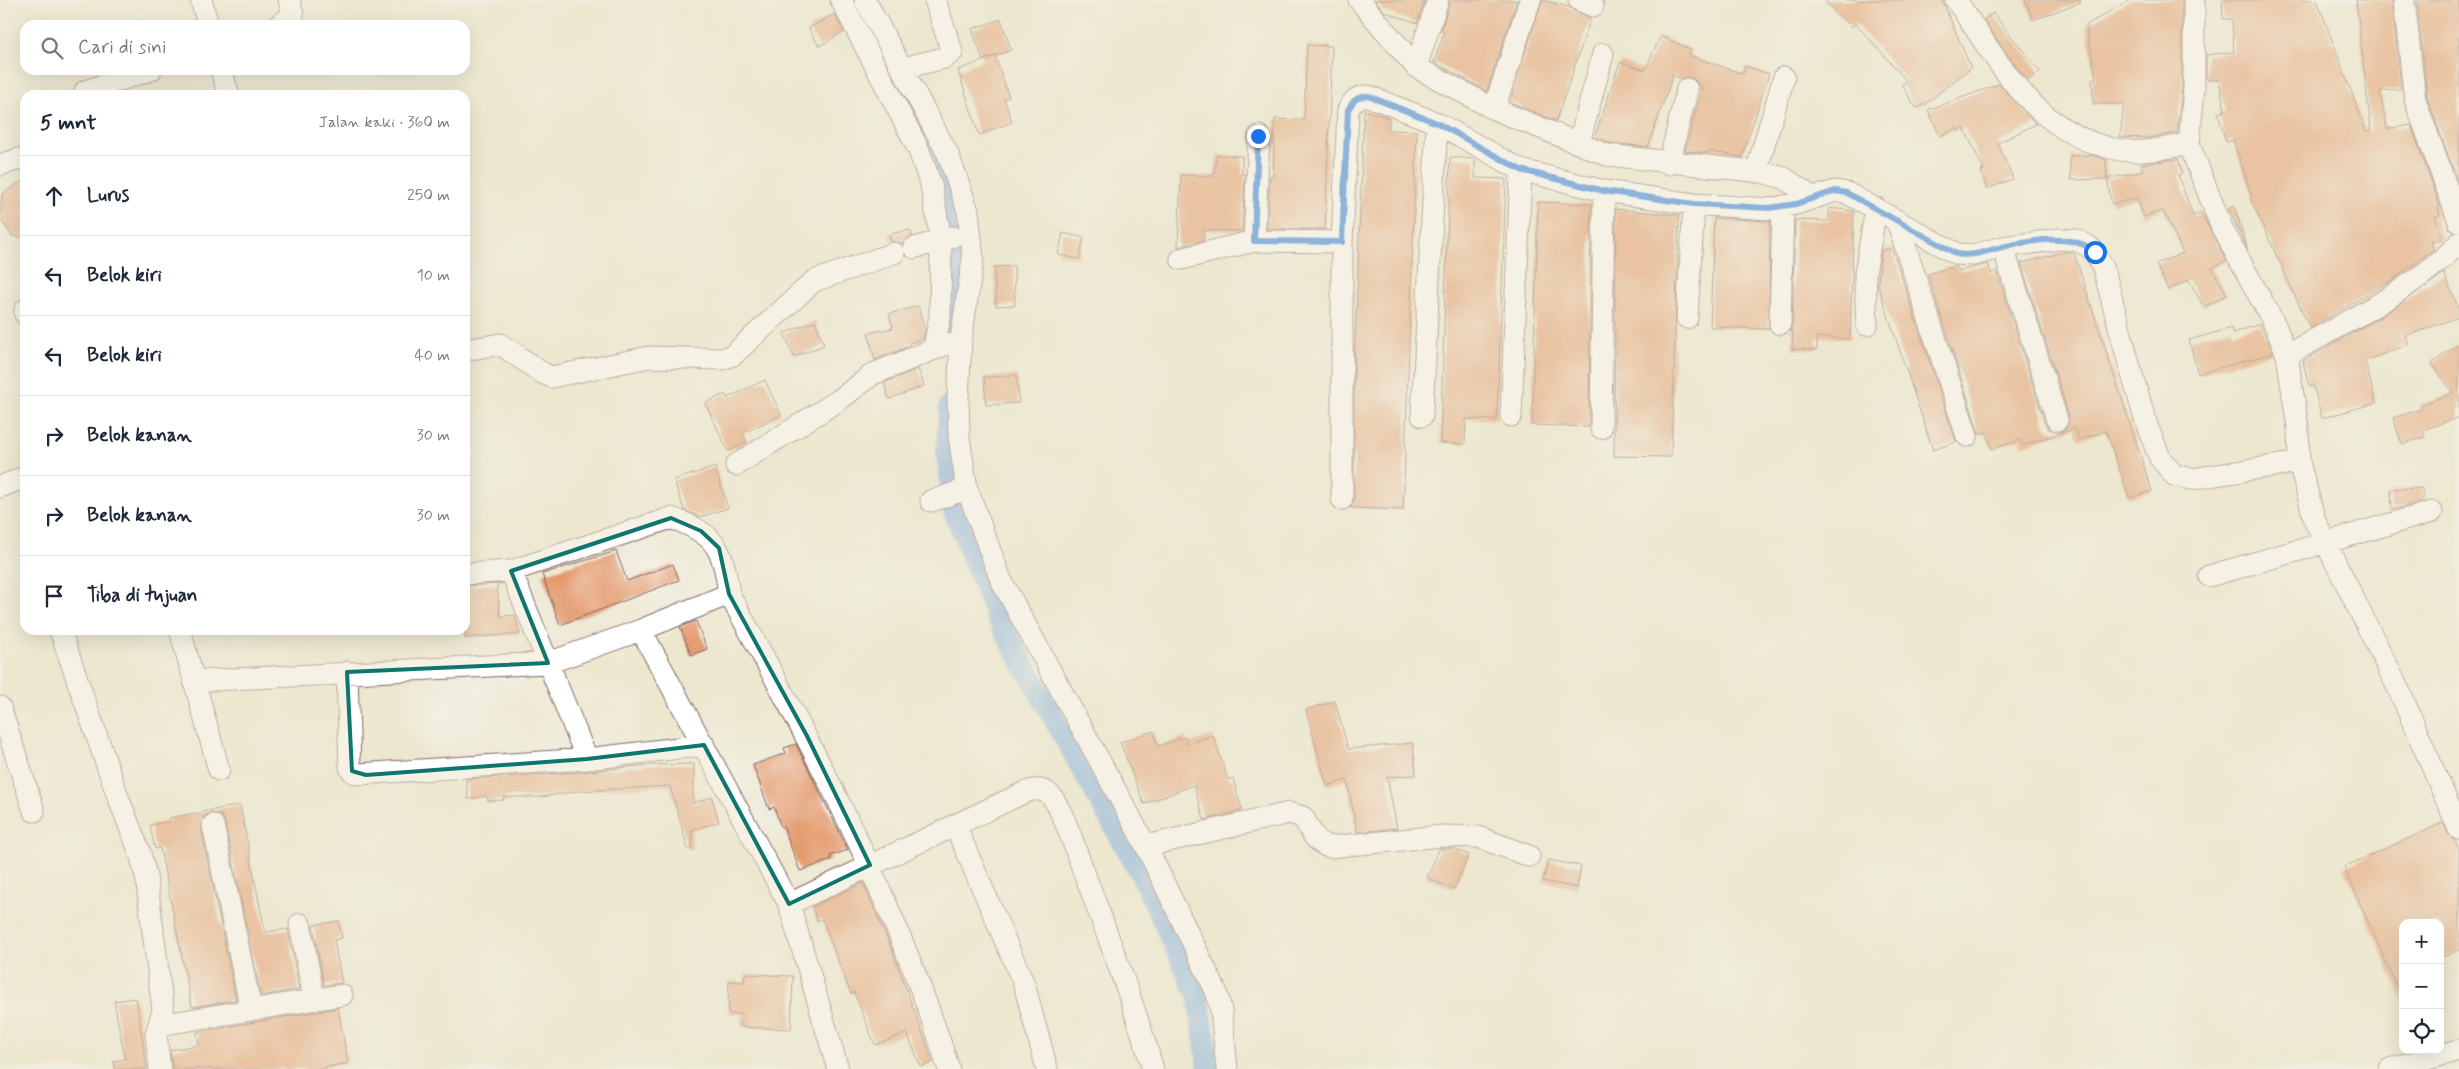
<!DOCTYPE html>
<html lang="id">
<meta charset="utf-8">
<style>
:root{--surface:#fff;--page:#f2f2f3;--text:#1f2937;--muted:#747a83;--line:#e0e1e3}
body{margin:0;font-family:Mynerve,sans-serif;background:var(--page);color:var(--text)}
.controls{position:absolute;right:15px;bottom:15px;display:grid;overflow:hidden;border-radius:10px;box-shadow:0 5px 20px #0002}
.controls button{width:45px;height:45px;display:grid;place-items:center;padding:0;border:0;border-bottom:1px solid var(--line);background:var(--surface);color:var(--text);font:25px sans-serif}
.stop{position:absolute;width:15px;height:15px;margin:-11px;border:4px solid #1a73e8;border-radius:50%;background:#fff}
.stop.end{background:#1a73e8;border-color:#fff;box-shadow:0 1px 5px #0008}
.list{margin:0;padding:0;list-style:none}
h2{display:flex;justify-content:space-between;align-items:center;height:65px;margin:0;padding:0 20px;font-size:21px}
h2 small{font-size:16px;font-weight:400;color:var(--muted)}
.list li{display:grid;grid-template-columns:32px 1fr auto;gap:15px;align-items:center;box-sizing:border-box;height:80px;padding:0 20px;border-top:1px solid var(--line)}
.list b{display:block;font-size:19px;white-space:nowrap}
.list em{font-size:16px;font-style:normal;color:var(--muted)}
.icon{flex:none;width:28px;height:28px;fill:none;stroke:currentColor;stroke-width:2;stroke-linecap:round;stroke-linejoin:round}
.map{position:relative;flex:none;width:2459px;height:1069px;overflow:hidden}
.search{position:absolute;background:var(--surface);box-shadow:0 5px 20px #0002;left:20px;top:20px;width:450px;height:55px;display:flex;align-items:center;gap:12px;box-sizing:border-box;padding:0 18px;border-radius:15px;color:var(--muted);font-size:19px}
.panel{position:absolute;background:var(--surface);box-shadow:0 5px 20px #0002;left:20px;top:90px;width:450px;height:545px;border-radius:15px}
.map>svg:first-child{display:block}
</style>
<div class="map">
<svg width="2459" height="1069" viewBox="0 0 2459 1069">
<rect width="100%" height="100%" fill="#f6f6f2"/>
<filter id="ink" filterUnits="userSpaceOnUse"><feTurbulence type="fractalNoise" baseFrequency=".02" numOctaves="2"/><feDisplacementMap in="SourceGraphic" scale="10" xChannelSelector="R" yChannelSelector="G"/><feConvolveMatrix kernelMatrix="1 2 1 2 8 2 1 2 1" color-interpolation-filters="sRGB"/></filter>
<filter id="wash" filterUnits="userSpaceOnUse"><feTurbulence type="fractalNoise" baseFrequency=".0096" numOctaves="4" result="noise"/><feDisplacementMap in="SourceGraphic" scale="20" xChannelSelector="R" yChannelSelector="G"/><feGaussianBlur stdDeviation="1.12" result="paint"/><feColorMatrix in="noise" values="0 0 0 0 0 0 0 0 0 0 0 0 0 0 0 0 0 1.4 0 .05"/><feComposite in="paint" operator="in"/></filter>
<g filter="url(#wash)">
<rect width="100%" height="100%" fill="#ede7cf"/>
<g fill="none" stroke-linecap="round" stroke-linejoin="round">
<path stroke="#7cace7" stroke-width="22" d="M 902,87 L 953,196 L 959,259 L 955,326
M 950,405 L 947,452 L 954,511 L 996,615 L 1143,878 L 1198,995 L 1209,1069"/>
</g>
<g id="blocks">
<path fill="#e4986b" d="M 1375,0 L 1425,0 L 1417,23 L 1385,12 Z
M 1450,0 L 1517,0 L 1487,91 L 1434,62 L 1444,32 L 1441,31 Z
M 1542,0 L 1569,7 L 1574,11 L 1591,18 L 1556,121 L 1510,102 Z
M 1824,0 L 1942,0 L 1971,68 L 1925,104 L 1916,108 L 1902,85 L 1907,81 L 1855,23 L 1852,27 Z
M 2025,0 L 2080,0 L 2081,2 L 2033,20 Z
M 2130,0 L 2182,0 L 2182,87 L 2177,133 L 2146,138 L 2120,137 L 2124,104 L 2093,104 L 2092,79 L 2096,79 L 2086,25 Z
M 2222,0 L 2317,0 L 2366,131 L 2371,130 L 2356,0 L 2392,0 L 2401,89 L 2380,91 L 2387,129 L 2411,125 L 2440,206 L 2438,207 L 2440,215 L 2435,216 L 2442,239 L 2431,242 L 2434,249 L 2392,280 L 2310,328 L 2250,198 L 2252,197 L 2233,140 L 2226,142 L 2218,113 L 2225,111 L 2219,80 L 2208,80 L 2206,76 L 2206,55 L 2234,52 L 2232,19 L 2223,19 Z
M 2417,0 L 2459,0 L 2459,185 L 2427,97 Z
M 1993,13 L 2011,36 L 2040,72 L 2028,80 L 2015,65 L 1984,20 Z
M 834,14 L 844,32 L 819,46 L 809,28 Z
M 1001,19 L 1011,50 L 983,60 L 972,29 Z
M 1661,36 L 1691,50 L 1688,55 L 1743,74 L 1745,66 L 1769,74 L 1742,157 L 1708,151 L 1707,153 L 1685,151 L 1702,88 L 1695,80 L 1689,77 L 1681,79 L 1673,75 L 1648,147 L 1610,143 L 1595,136 L 1620,62 L 1645,70 Z
M 1307,45 L 1332,46 L 1325,229 L 1267,229 L 1270,176 L 1273,176 L 1275,119 L 1304,120 Z
M 995,56 L 1009,97 L 1004,99 L 1012,122 L 979,135 L 958,70 Z
M 1999,84 L 2036,124 L 1998,143 L 2013,179 L 1987,189 L 1981,171 L 1984,170 L 1964,128 L 1959,131 L 1957,128 L 1940,136 L 1928,110 Z
M 1364,110 L 1389,118 L 1389,130 L 1417,131 L 1403,510 L 1351,508 L 1354,499 L 1354,369 Z
M 1217,155 L 1242,156 L 1242,174 L 1245,174 L 1242,231 L 1204,230 L 1204,240 L 1178,247 L 1181,175 L 1214,176 Z
M 2090,155 L 2106,159 L 2107,179 L 2071,180 L 2070,156 Z
M 1450,157 L 1475,159 L 1475,178 L 1506,179 L 1497,420 L 1466,419 L 1465,444 L 1440,443 Z
M 2178,159 L 2182,174 L 2178,175 L 2193,216 L 2201,212 L 2226,261 L 2212,268 L 2227,295 L 2204,307 L 2189,280 L 2168,290 L 2156,264 L 2183,253 L 2163,210 L 2144,217 L 2137,198 L 2112,204 L 2107,179 L 2143,171 L 2141,164 Z
M 25,179 L 25,238 L 12,236 L 0,219 L 2,194 Z
M 1538,202 L 1591,204 L 1589,427 L 1532,425 Z
M 2234,205 L 2248,250 L 2228,208 Z
M 1829,208 L 1854,211 L 1850,339 L 1817,337 L 1817,350 L 1792,349 L 1793,331 L 1790,331 L 1792,324 L 1795,220 L 1829,221 Z
M 1616,209 L 1679,215 L 1671,457 L 1614,456 Z
M 1714,218 L 1770,221 L 1769,329 L 1710,327 Z
M 910,230 L 912,236 L 902,244 L 891,241 L 889,234 Z
M 1063,233 L 1084,238 L 1079,259 L 1058,255 Z
M 1892,248 L 1956,442 L 1933,450 L 1878,285 L 1881,251 Z
M 2065,252 L 2074,253 L 2152,491 L 2129,498 L 2106,431 L 2079,440 L 2075,428 L 2022,446 L 2020,440 L 1992,449 L 1986,432 L 1979,434 L 1928,274 L 1954,266 L 1957,267 L 1959,271 L 1988,264 L 1991,273 L 1997,271 L 2045,424 L 2049,429 L 2060,432 L 2066,428 L 2069,416 L 2021,263 Z
M 1014,266 L 1015,305 L 996,306 L 994,267 Z
M 2444,273 L 2459,310 L 2459,317 L 2405,336 L 2409,344 L 2365,361 L 2376,403 L 2322,418 L 2313,385 L 2309,386 L 2303,361 L 2384,315 Z
M 918,306 L 925,329 L 923,339 L 909,343 L 910,346 L 875,360 L 868,333 L 893,328 L 889,314 Z
M 815,321 L 824,345 L 794,357 L 784,333 Z
M 2260,324 L 2273,353 L 2198,374 L 2189,340 L 2231,328 L 2233,333 Z
M 2459,344 L 2459,417 L 2423,430 L 2425,437 L 2402,444 L 2393,418 L 2421,409 L 2420,405 L 2453,393 L 2432,363 Z
M 918,369 L 924,386 L 889,399 L 884,383 Z
M 1017,375 L 1019,403 L 986,405 L 984,377 Z
M 765,380 L 781,415 L 743,433 L 747,442 L 728,451 L 705,403 L 725,394 L 727,398 Z
M 715,467 L 728,508 L 700,517 L 684,510 L 674,480 Z
M 2422,488 L 2423,502 L 2392,510 L 2391,489 Z
M 616,551 L 627,581 L 673,564 L 679,580 L 560,625 L 542,574 Z
M 497,584 L 500,616 L 515,615 L 520,634 L 465,638 L 465,620 L 468,619 L 465,586 Z
M 696,621 L 707,649 L 691,655 L 680,627 Z
M 1335,701 L 1348,749 L 1413,743 L 1416,775 L 1387,777 L 1397,828 L 1357,832 L 1347,780 L 1327,786 L 1306,710 Z
M 1153,731 L 1158,746 L 1185,737 L 1187,744 L 1213,735 L 1228,780 L 1233,778 L 1242,810 L 1204,820 L 1194,785 L 1144,804 L 1120,742 Z
M 796,744 L 848,850 L 830,856 L 831,860 L 800,871 L 783,826 L 781,827 L 774,807 L 769,809 L 753,765 L 786,753 L 784,748 Z
M 694,764 L 693,803 L 712,797 L 719,822 L 692,830 L 692,849 L 688,849 L 670,786 L 579,791 L 542,797 L 503,797 L 504,800 L 488,801 L 487,796 L 468,799 L 466,779 L 581,772 L 648,765 Z
M 240,805 L 265,932 L 288,929 L 299,989 L 261,996 L 225,822 L 222,816 L 211,813 L 204,816 L 201,828 L 236,1000 L 192,1007 L 160,848 L 155,849 L 150,825 L 170,821 L 169,818 Z
M 2443,823 L 2448,834 L 2455,841 L 2459,849 L 2459,950 L 2440,958 L 2440,923 L 2403,923 L 2403,1001 L 2344,867 Z
M 1439,849 L 1455,849 L 1469,855 L 1454,889 L 1427,878 Z
M 1548,860 L 1581,866 L 1577,888 L 1543,881 Z
M 863,883 L 892,950 L 933,1062 L 921,1067 L 907,1033 L 875,1045 L 854,992 L 851,994 L 822,919 L 817,921 L 812,907 Z
M 339,921 L 342,938 L 334,940 L 342,983 L 324,985 L 313,925 Z
M 745,974 L 793,976 L 791,1029 L 741,1027 L 742,1014 L 728,1014 L 729,981 L 744,982 Z
M 136,998 L 147,1069 L 115,1069 L 114,1061 L 125,1059 L 114,1001 Z
M 338,1008 L 348,1063 L 317,1069 L 172,1069 L 170,1050 L 199,1045 L 197,1032 Z"/>
</g>
</g>
<g filter="url(#ink)">
<use href="#blocks" fill-opacity="0" stroke="#836564" stroke-width="1"/>
<g fill="none" stroke-linecap="round" stroke-linejoin="round">
<g stroke="#836564" stroke-width="23">
<path id="minor" d="M 201,0 L 208,25
M 841,0 L 918,148 L 931,185 L 941,239 L 940,316 L 934,348
M 865,0 L 948,154 L 968,211 L 973,258 L 961,340 L 958,398 L 959,437 L 967,489 L 1001,580 L 1146,846 L 1216,991 L 1221,1010 L 1227,1069
M 1359,0 L 1416,67 L 1494,109 L 1607,155 L 1762,172 L 1784,178 L 1812,197
M 1579,0 L 1593,6
M 1956,0 C 2000,64 2037,137 2121,150 C 2144,154 2168,147 2189,144
M 2194,0 L 2194,88 L 2189,144 L 2222,228 L 2275,325 L 2287,355 L 2298,428 L 2299,462 L 2315,521 L 2399,690 L 2459,829
M 2404,0 L 2415,100 L 2459,222
M 279,25 L 293,15 L 289,0
M 1416,67 L 1438,0
M 903,68 L 944,58 L 952,52 L 935,0
M 221,70 L 229,95
M 85,91 L 151,70
M 1494,109 L 1530,0
M 1579,143 L 1603,54
M 1669,164 L 1687,89
M 0,165 L 25,157
M 1756,172 L 1784,77
M 1897,221 L 1967,436
M 1254,241 L 1259,136
M 2003,247 L 2057,420
M 914,248 L 953,237
M 1181,259 L 1254,241 L 1342,242
M 25,310 L 25,314
M 1687,318 L 1694,204
M 1780,324 L 1783,206
M 1867,325 L 1865,274 L 1876,208
M 465,350 L 500,344 L 542,373 L 552,377 L 649,357 L 722,359 L 733,355 L 814,281 L 894,253
M 2287,355 C 2345,322 2412,291 2459,243
M 1422,416 L 1437,123
M 1511,416 L 1521,170
M 1601,428 L 1604,191
M 736,465 L 839,400 L 873,374 L 947,344
M 0,487 L 25,477
M 1342,499 L 1342,242 L 1348,110 C 1353,100 1358,96 1368,96 L 1437,123 L 1521,170 L 1604,191 L 1694,204 L 1769,209 L 1796,204 L 1835,191 L 1847,193 L 1957,254 L 1973,255 L 2003,247 L 2060,239 L 2076,240 L 2088,246 L 2095,252 L 2104,270 L 2130,368 L 2148,428 L 2160,458 L 2174,475 L 2191,479 L 2299,462
M 931,501 L 967,489
M 511,571 L 587,759
M 465,574 L 511,571 L 671,518 C 717,534 723,549 729,594
M 2209,576 L 2432,512
M 60,630 L 118,797 L 140,853 L 146,876 L 163,1010 L 156,1034 L 160,1069
M 180,630 L 219,770
M 641,630 L 789,904 L 838,1069
M 347,672 L 350,767 L 352,771 L 358,774 L 587,759 L 704,745
M 194,681 L 548,663 L 641,630 L 729,594 C 814,748 895,901 949,1069
M 0,707 L 34,811
M 213,825 L 251,1010
M 955,825 L 1024,984 L 1047,1069
M 1146,846 L 1289,813 L 1303,817 C 1310,829 1315,843 1329,847 L 1442,836 L 1478,837 L 1529,856
M 789,904 L 1021,794 C 1030,790 1041,787 1049,794 C 1061,804 1076,851 1082,867 C 1107,934 1133,1001 1153,1069
M 300,924 L 314,999
M 159,1025 L 342,995
M 2390,1069 L 2459,1050"/>
</g>
<use href="#minor" stroke="#fff" stroke-width="21"/>
</g>
</g>
<g fill="none" stroke-linecap="round" stroke-linejoin="round" filter="url(#ink)">
<path stroke="#1a73e8" stroke-width="6" d="M 1258,136 L 1254,241 L 1342,242 L 1348,110 C 1353,100 1358,96 1368,96 L 1437,123 L 1521,170 L 1604,191 L 1694,204 L 1769,208 L 1796,204 L 1835,191 L 1847,193 L 1957,254 C 1973,257 1986,251 2002,247 C 2030,241 2073,232 2095,252"/>
</g>
<path d="M0 0H2459V1069H0ZM 671,518 L 701,531 L 719,548 L 729,594 L 807,736 L 870,865 L 789,904 L 704,745 L 587,759 L 366,775 L 352,771 L 347,672 L 548,663 L 511,571 Z" fill="#ede7cf" fill-opacity=".55" fill-rule="evenodd"/>
<path fill="none" stroke="#0f766e" stroke-width="4" stroke-linejoin="round" d="M 671,518 L 701,531 L 719,548 L 729,594 L 807,736 L 870,865 L 789,904 L 704,745 L 587,759 L 366,775 L 352,771 L 347,672 L 548,663 L 511,571 Z"/>
</svg>
<div class="controls">
<button>+</button>
<button>−</button>
<button><svg class="icon" aria-label="locate" viewBox="0 0 24 24"><circle cx="12" cy="12" r="6"/><path d="M12 2v4M12 18v4M2 12h4M18 12h4"/></svg></button>
</div>
<div class="stop" style="left:2095px;top:252px"></div>
<div class="stop end" style="left:1258px;top:136px"></div>
<div class="search"><svg class="icon" aria-label="search" viewBox="0 0 24 24"><circle cx="10" cy="10" r="6"/><path d="M15 15l6 6"/></svg>Cari di sini</div>
<section class="panel">
<h2>5 mnt<small>Jalan kaki · 360 m</small></h2>
<ul class="list">
<li><svg class="icon" aria-label="ahead" viewBox="0 0 24 24"><path d="M12 20V5M6 11l6-6 6 6"/></svg><div><b>Lurus</b></div><em>250 m</em></li>
<li><svg class="icon" aria-label="left" viewBox="0 0 24 24"><path d="M17 20v-9H6M10 6l-5 5 5 5"/></svg><div><b>Belok kiri</b></div><em>10 m</em></li>
<li><svg class="icon" aria-label="left" viewBox="0 0 24 24"><path d="M17 20v-9H6M10 6l-5 5 5 5"/></svg><div><b>Belok kiri</b></div><em>40 m</em></li>
<li><svg class="icon" aria-label="right" viewBox="0 0 24 24"><path d="M7 20v-9h11M14 6l5 5-5 5"/></svg><div><b>Belok kanan</b></div><em>30 m</em></li>
<li><svg class="icon" aria-label="right" viewBox="0 0 24 24"><path d="M7 20v-9h11M14 6l5 5-5 5"/></svg><div><b>Belok kanan</b></div><em>30 m</em></li>
<li><svg class="icon" aria-label="arrive" viewBox="0 0 24 24"><path d="M6 21V4h12l-3 4 3 4H6"/></svg><div><b>Tiba di tujuan</b></div></li>
</ul>
</section>
</div>
